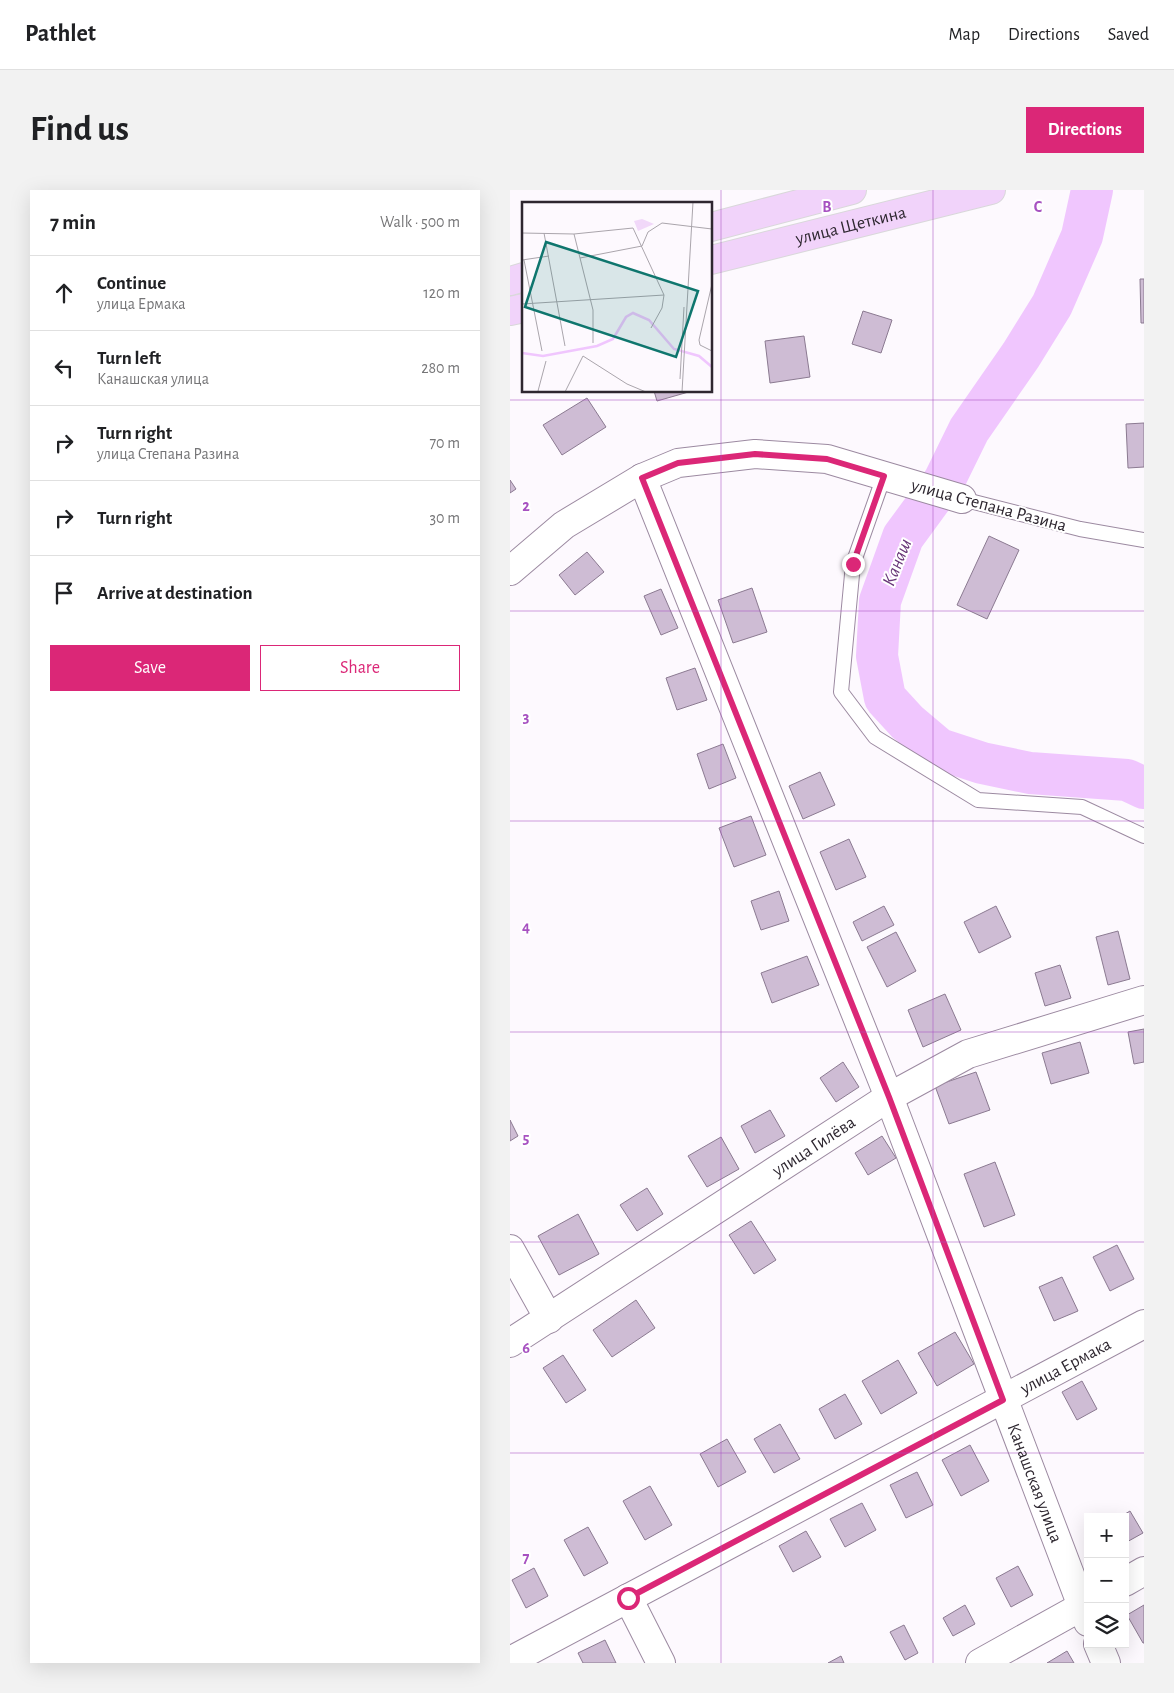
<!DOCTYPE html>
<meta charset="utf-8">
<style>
:root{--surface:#fff;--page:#f2f2f2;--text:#202124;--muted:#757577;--line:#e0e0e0;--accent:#db2777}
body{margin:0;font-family:"Alegreya Sans",sans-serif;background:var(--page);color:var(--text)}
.controls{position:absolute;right:15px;bottom:15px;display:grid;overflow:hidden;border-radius:0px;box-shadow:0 5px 20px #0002}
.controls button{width:45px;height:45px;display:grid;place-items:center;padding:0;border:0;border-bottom:1px solid var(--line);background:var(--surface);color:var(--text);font:25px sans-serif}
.stop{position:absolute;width:15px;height:15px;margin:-11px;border:4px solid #db2777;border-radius:50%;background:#fff}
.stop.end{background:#db2777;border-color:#fff;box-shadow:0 1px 5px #0008}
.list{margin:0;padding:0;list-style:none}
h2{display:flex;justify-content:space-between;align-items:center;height:65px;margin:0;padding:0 20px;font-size:21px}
h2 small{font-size:16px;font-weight:400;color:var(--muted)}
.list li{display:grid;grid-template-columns:32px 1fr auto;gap:15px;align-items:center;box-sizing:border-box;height:75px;padding:0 20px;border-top:1px solid var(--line)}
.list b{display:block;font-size:19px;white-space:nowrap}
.list p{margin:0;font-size:16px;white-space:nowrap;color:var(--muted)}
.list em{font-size:16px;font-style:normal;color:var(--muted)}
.actions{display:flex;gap:10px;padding:15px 20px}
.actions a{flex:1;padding:11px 0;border:1px solid var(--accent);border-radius:0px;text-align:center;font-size:18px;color:var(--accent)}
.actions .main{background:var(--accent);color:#fff}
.icon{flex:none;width:28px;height:28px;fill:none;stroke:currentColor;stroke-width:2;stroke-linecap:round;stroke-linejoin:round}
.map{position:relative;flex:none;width:634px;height:1473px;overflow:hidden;border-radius:0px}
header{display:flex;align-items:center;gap:30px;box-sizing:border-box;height:70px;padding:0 25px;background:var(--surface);border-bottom:1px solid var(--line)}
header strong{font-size:24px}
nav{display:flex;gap:28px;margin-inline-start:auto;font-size:18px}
.intro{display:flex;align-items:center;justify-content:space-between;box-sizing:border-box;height:120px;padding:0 30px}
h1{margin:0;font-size:35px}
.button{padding:12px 22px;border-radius:0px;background:var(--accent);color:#fff;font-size:18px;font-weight:700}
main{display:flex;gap:30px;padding:0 30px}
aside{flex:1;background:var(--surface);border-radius:0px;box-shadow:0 5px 20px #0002}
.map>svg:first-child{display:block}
</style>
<header>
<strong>Pathlet</strong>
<nav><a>Map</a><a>Directions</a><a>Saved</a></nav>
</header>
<div class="intro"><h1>Find us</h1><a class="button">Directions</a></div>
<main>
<aside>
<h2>7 min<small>Walk · 500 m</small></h2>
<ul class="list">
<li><svg class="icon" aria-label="ahead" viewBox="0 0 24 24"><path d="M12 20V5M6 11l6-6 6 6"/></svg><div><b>Continue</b><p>улица Ермака</p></div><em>120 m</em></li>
<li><svg class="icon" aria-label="left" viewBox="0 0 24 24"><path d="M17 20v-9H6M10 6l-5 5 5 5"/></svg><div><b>Turn left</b><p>Канашская улица</p></div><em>280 m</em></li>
<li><svg class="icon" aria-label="right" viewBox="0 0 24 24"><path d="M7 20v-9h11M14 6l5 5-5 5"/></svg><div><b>Turn right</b><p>улица Степана Разина</p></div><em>70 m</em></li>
<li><svg class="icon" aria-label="right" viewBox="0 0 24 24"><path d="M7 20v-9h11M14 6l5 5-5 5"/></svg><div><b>Turn right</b></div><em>30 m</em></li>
<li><svg class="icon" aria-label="arrive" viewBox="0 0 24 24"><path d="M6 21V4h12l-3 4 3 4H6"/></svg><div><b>Arrive at destination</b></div></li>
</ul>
<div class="actions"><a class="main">Save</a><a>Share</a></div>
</aside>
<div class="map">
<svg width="634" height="1473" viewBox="0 0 634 1473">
<rect width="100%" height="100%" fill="#fdf9fe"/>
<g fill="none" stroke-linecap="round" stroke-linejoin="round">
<path stroke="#f0c6fe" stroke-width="42" d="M 582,0 L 572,46 L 542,115 L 511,165 L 459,240 L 434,291 L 393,347 L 370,411 L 367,466 L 375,508 L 397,532 L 429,559 L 472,573 L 520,583 L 617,590 L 634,598"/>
</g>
<path fill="#cebcd4" stroke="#8b7a91" d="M 630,89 L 634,89 L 634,133 L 631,133 Z
M 353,121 L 382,130 L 371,163 L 342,154 Z
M 294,146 L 300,187 L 260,193 L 255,151 Z
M 144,201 L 182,201 L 147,211 Z
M 77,208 L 96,237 L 52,265 L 33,235 Z
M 634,233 L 634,277 L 618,278 L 616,234 Z
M 0,290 L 6,299 L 0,303 Z
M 479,346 L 509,360 L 477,429 L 447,415 Z
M 77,362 L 94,382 L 65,405 L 49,385 Z
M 242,398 L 257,442 L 223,453 L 208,410 Z
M 151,399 L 168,438 L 151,445 L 134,406 Z
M 185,478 L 197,510 L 167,520 L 156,488 Z
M 213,554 L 226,588 L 199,599 L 187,564 Z
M 310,582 L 325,615 L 293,629 L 279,596 Z
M 241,626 L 256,665 L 224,677 L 209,638 Z
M 339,649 L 356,687 L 326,700 L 310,662 Z
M 269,701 L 279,731 L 251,740 L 241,711 Z
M 374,716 L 384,735 L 352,751 L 343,732 Z
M 486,716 L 501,747 L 469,763 L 454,732 Z
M 608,741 L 620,789 L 598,795 L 586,747 Z
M 386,742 L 406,781 L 377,797 L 357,757 Z
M 297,766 L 309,795 L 262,813 L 251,783 Z
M 550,775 L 561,808 L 535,816 L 525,783 Z
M 435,804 L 451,840 L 413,857 L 398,820 Z
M 634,839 L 634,872 L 624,874 L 618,842 Z
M 570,852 L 579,883 L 541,894 L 532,863 Z
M 333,872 L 349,897 L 326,912 L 310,888 Z
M 466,882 L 480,920 L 439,934 L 425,896 Z
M 260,920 L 275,946 L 245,963 L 231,936 Z
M 0,930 L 8,946 L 0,951 Z
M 372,946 L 386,968 L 358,985 L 345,963 Z
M 211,947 L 229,979 L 197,997 L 178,966 Z
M 485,972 L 505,1025 L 474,1037 L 454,984 Z
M 137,998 L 153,1024 L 127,1041 L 110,1015 Z
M 68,1024 L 89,1064 L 49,1085 L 28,1046 Z
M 241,1031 L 266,1070 L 244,1084 L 219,1045 Z
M 607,1055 L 624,1089 L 600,1101 L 583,1067 Z
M 552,1087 L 568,1121 L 544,1131 L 529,1097 Z
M 126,1110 L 145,1138 L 102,1167 L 83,1140 Z
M 445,1142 L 464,1174 L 427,1196 L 408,1163 Z
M 53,1165 L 76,1200 L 56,1213 L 33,1178 Z
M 388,1170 L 407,1203 L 371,1224 L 352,1191 Z
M 572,1191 L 587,1219 L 567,1230 L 552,1202 Z
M 335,1204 L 352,1234 L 325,1249 L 309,1219 Z
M 270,1234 L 290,1269 L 264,1283 L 244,1249 Z
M 217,1249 L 236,1282 L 208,1297 L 190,1264 Z
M 460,1255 L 479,1291 L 451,1306 L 432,1270 Z
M 407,1282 L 423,1315 L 396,1328 L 380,1295 Z
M 140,1296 L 162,1335 L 135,1350 L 113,1311 Z
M 352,1313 L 366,1340 L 335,1357 L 320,1329 Z
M 620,1321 L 633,1343 L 615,1353 L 615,1327 L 610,1327 Z
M 78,1337 L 98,1373 L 74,1386 L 54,1350 Z
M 296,1341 L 311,1367 L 283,1382 L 269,1356 Z
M 508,1376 L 523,1405 L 501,1417 L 486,1388 Z
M 24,1378 L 38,1406 L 16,1418 L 2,1390 Z
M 455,1415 L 465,1434 L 443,1446 L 433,1428 Z
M 634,1415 L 634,1453 L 633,1453 L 617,1425 Z
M 394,1435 L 408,1463 L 395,1470 L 380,1442 Z
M 95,1450 L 106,1473 L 73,1473 L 68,1463 Z
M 557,1461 L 564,1473 L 537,1473 Z
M 331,1466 L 334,1473 L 318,1473 Z"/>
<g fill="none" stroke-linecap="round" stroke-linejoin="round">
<g stroke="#9c8aa1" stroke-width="16">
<path id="service" d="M 374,286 L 343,374 L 331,502 L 365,547 L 468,610 L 572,617 L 634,646
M 452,309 L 570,339 L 634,350"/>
</g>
<g stroke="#9c8aa1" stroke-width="30">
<g id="minor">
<path id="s1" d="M 132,288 L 379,907 L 578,1432"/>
<path d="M 0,381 L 54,335 L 132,288 L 168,273 L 245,264 L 317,269 L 452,309"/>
<path d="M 0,1059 L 39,1129"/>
<path id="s2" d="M 0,1153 L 379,907 L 458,864 L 634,810"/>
<path d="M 615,1392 L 634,1381"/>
<path d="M 118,1408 L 151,1473"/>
<path d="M 588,1454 L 596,1473"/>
<path id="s3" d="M 0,1471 L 634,1134"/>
<path d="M 470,1473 L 578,1413"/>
</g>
</g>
<g stroke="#d9d8da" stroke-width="30">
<g id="primary">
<path d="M 201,37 L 342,0"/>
<path id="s4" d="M 201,70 L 481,0"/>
<path d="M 0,91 L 14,87"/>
<path d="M 0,121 L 14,118"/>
</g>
</g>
<use href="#service" stroke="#fff" stroke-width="14"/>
<use href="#minor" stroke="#fff" stroke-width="28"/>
<use href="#primary" stroke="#f1d3fa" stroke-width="28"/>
</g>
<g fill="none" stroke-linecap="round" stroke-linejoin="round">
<path stroke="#db2777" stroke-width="6" d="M 118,1408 L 493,1210 L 379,907 L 132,288 L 168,273 L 245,264 L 317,269 L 374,286 L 343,374"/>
</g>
<path fill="none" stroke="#a752c1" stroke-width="1" stroke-opacity="0.55" d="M 211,0 L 211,1473M 423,0 L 423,1473M 0,210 L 634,210M 0,421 L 634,421M 0,631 L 634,631M 0,842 L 634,842M 0,1052 L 634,1052M 0,1263 L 634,1263"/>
<g text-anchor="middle" stroke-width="4" stroke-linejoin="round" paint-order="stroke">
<g font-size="18" fill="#2e2730" stroke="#fff">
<text dy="6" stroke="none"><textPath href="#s4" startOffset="144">улица Щеткина</textPath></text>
<text transform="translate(479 315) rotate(15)" y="6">улица Степана Разина</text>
<text dy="6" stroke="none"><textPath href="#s2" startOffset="362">улица Гилёва</textPath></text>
<text dy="6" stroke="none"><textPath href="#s3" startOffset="629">улица Ермака</textPath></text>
<text dy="6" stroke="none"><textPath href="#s1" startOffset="1079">Канашская улица</textPath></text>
</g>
<g font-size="19" font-style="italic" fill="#683678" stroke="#fff">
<text transform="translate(386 372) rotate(-68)" y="7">Канаш</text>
</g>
</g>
<g transform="translate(12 12)">
<rect width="190" height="190" fill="#fdf9fe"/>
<path d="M 120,17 L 125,19 L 132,22 L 116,29 L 112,19 Z" fill="#f1d8f9"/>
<path fill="none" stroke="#f0c6fe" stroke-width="2.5" d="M 0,151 L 21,154 L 75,144 L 91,137 L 104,115 L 111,111 L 127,118 L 152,147 L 177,154 L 190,165"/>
<path fill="none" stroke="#aaa5ac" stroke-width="1" d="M 0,31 L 52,32 L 111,26 L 142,93 L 140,106 L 129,126M 22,31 L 43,144M 52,32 L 71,108 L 71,141M 58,56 L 120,44 L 126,30 L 140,21 L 190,27M 0,58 L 27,54M 2,58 L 20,149M 190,82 L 177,138 L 178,143 L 190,149M 0,102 L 142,93M 158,177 L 162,105M 18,190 L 16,189 L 24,159M 43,190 L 61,154 L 105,182 L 124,190M 160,190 L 171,0"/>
<path fill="#0f766e" fill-opacity="0.15" stroke="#0f766e" stroke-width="2.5" d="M 24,40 L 176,89 L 154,155 L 3,105 Z"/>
<rect width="190" height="190" fill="none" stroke="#2e2730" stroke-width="2.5"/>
</g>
<g font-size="16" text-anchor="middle" font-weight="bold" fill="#a752c1" stroke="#fff" stroke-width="4" stroke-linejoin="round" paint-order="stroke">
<text x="317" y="22">B</text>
<text x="528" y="22">C</text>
<text x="16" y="321">2</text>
<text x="16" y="532">3</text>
<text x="16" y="742">4</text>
<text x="16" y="953">5</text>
<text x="16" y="1163">6</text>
<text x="16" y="1373">7</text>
</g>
</svg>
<div class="controls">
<button>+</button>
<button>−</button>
<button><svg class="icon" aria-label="layers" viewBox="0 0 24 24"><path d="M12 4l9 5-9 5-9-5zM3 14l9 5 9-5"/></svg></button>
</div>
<div class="stop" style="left:118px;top:1408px"></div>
<div class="stop end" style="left:343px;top:374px"></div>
</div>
</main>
